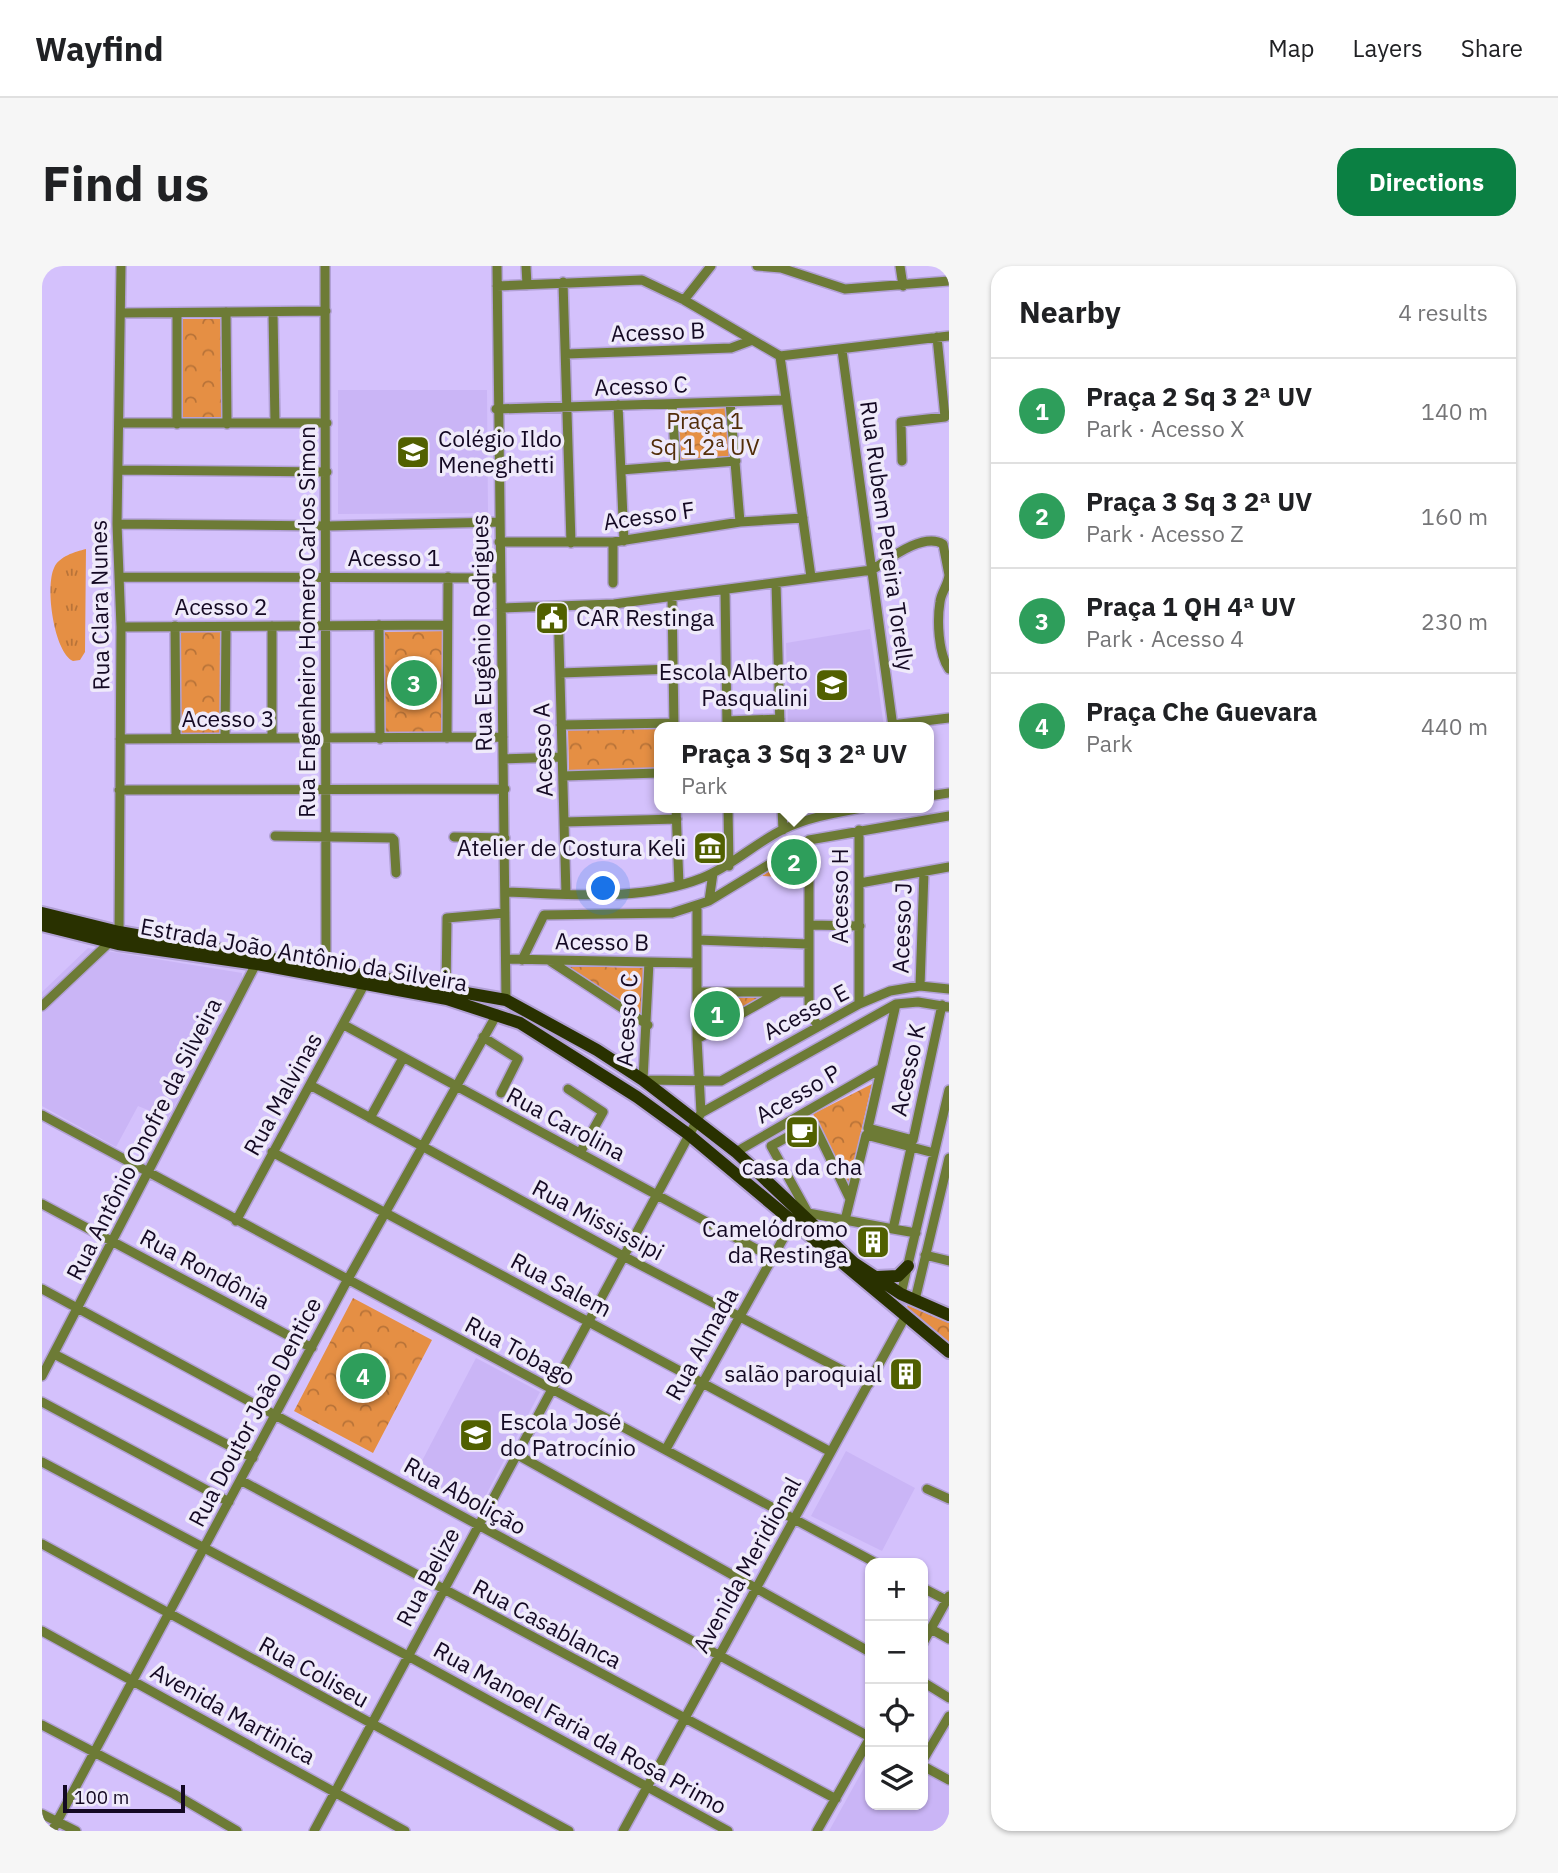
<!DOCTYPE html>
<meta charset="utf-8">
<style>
:root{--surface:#fff;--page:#f6f6f6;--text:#202124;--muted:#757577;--line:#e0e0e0;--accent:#0b8043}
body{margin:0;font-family:"IBM Plex Sans",sans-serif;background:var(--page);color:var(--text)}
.controls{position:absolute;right:21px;bottom:21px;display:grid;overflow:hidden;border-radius:14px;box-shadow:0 2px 5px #0004}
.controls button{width:63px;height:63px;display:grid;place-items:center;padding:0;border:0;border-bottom:2px solid var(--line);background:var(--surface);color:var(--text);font:35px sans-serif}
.scale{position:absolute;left:21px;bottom:18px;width:122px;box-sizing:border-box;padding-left:7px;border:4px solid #140923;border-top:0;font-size:19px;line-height:24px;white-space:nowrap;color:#140923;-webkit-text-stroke:5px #efeafa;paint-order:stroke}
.you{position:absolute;left:562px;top:623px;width:24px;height:24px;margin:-18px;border:5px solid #fff;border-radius:50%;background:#1a73e8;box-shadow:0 0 0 10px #1a73e833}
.badge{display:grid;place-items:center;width:46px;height:46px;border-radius:50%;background:var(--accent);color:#fff;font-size:23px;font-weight:700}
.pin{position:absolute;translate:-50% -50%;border:4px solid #fff;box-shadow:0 2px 7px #0006}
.popup{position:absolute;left:612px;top:456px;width:280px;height:91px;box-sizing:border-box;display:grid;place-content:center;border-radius:14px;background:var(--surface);filter:drop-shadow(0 2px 5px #0005);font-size:23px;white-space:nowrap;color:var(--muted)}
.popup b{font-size:26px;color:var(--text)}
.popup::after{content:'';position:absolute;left:50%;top:100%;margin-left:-14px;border:14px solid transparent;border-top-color:var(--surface)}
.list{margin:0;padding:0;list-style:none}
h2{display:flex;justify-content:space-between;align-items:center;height:91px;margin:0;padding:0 28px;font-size:30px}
h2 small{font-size:23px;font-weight:400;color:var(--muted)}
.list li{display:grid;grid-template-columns:46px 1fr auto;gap:21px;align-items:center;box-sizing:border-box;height:105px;padding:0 28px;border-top:2px solid var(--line)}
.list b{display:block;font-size:26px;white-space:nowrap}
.list p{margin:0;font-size:23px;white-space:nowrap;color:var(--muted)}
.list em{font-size:23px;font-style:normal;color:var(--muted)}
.icon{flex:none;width:38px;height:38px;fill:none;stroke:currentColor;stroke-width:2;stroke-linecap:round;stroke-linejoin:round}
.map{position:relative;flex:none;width:907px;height:1565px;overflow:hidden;border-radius:21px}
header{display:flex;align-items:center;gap:42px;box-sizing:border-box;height:98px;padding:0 35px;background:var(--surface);border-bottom:2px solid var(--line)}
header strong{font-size:33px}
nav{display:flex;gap:38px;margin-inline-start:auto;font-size:24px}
.intro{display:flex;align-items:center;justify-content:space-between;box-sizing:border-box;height:168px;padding:0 42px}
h1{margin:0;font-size:49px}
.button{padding:18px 32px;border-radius:21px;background:var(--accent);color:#fff;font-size:24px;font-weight:700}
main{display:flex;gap:42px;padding:0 42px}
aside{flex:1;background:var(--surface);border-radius:21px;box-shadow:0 2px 5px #0004}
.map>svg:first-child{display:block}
</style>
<header>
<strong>Wayfind</strong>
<nav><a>Map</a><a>Layers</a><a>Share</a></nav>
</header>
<div class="intro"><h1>Find us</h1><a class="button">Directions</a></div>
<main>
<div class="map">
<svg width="907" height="1565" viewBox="0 0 907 1565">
<defs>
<pattern id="grass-tufts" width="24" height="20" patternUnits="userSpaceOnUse" patternTransform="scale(1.75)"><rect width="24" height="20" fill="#e58f44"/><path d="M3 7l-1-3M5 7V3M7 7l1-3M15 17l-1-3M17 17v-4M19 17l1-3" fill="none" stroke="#b87338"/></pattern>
<pattern id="park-crowns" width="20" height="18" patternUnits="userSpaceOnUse" patternTransform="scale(1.75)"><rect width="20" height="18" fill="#e58f44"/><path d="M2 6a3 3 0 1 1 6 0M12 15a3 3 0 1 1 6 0" fill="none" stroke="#b87338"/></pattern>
</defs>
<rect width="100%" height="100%" fill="#d4c1fc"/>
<path fill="#cab5f6" d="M 296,124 L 445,124 L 446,247 L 296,248 Z
M 828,363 L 842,461 L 746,461 L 744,377 Z
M 46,682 L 200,707 L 200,716 L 126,852 L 96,840 L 74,881 L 0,840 L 0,726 Z
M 434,1092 L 498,1126 L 435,1246 L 371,1212 Z
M 804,1185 L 873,1222 L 840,1285 L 769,1250 Z
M 828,1491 L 828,1539 L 881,1539 L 881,1505 L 907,1520 L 907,1548 L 898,1565 L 787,1565 Z"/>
<path fill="url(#grass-tufts)" d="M 44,283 L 43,386 L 38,394 L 31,395 C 12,386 3,321 12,302 C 17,290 33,286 44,283 Z"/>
<path fill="url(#park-crowns)" d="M 140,53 L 179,53 L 179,154 L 140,153 Z
M 687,142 L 690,192 L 638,195 L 635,145 Z
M 401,365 L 402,467 L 343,468 L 342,366 Z
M 138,366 L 179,366 L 179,468 L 138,468 Z
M 617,462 L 617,503 L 527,504 L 526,464 Z
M 763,583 L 762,612 L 720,610 Z
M 523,700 L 602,702 L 601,751 Z
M 724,729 L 659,766 L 658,730 Z
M 830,818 L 807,918 L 771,848 Z
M 311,1032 L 390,1074 L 331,1187 L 252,1145 Z
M 865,1039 L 907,1057 L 907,1078 L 867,1048 Z"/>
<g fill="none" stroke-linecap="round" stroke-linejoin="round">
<g stroke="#b1a0d5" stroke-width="12">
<path id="minor" d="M 283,0 L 284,705
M 455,0 L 464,734
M 484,0 L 485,19
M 715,0 L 739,2 L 803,23 L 907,15
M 858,0 L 861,20
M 521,16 L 529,277
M 455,20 L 600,14 L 642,34 L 738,90 L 907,70
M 642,34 L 669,0
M 184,46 L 185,158
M 79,47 L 284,45
M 231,47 L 233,157
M 800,84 L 851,461
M 524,88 L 689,82 L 708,75
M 738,90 L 769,311
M 688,136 L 698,256
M 630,138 L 634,200
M 576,139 L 582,275
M 454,143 L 744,134
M 78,157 L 285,157
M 135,158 L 135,47
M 860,195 L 859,156 L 903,151 L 895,71
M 76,204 L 285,206
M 579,204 L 694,195
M 75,258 L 285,260 L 458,256
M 457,276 L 571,276 L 698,256 L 761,252
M 571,276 L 571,317
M 907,309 C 906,320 899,326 898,336 C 895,354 896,387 907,403
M 77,311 L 458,312
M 734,317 L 738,461
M 683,324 L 685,461
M 630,332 L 632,461
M 516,340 L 524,628
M 459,342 L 572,338 L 830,304 C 847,293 881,266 901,278 L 907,309
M 337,359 L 338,473
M 133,360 L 134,472
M 79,361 L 405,359
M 518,407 L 632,403
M 685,455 L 738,453
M 519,459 L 632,457
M 850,459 L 907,452
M 183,472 L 184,361
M 230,472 L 230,360
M 405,472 L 406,311
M 78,473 L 461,471
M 462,493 L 520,491
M 521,510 L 617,507
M 77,524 L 463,523
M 887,530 L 907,527
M 634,542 L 637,619
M 686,542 L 687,600
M 740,542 L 741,564
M 522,556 L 635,553
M 233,570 L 350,572 L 352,574 L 354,607
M 412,571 L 463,572
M 767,574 L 767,746 L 776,760
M 818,617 L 907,601
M 463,626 C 527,628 599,636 660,612 C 690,600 713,577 742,563 C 767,551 793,547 820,542
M 667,635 L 671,607
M 655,641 L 655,773 L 659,847
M 767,659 L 818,660
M 77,670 L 79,361 L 75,258 L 79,0
M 655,674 L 767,678
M 465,693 L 655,697
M 480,694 L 502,649 L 630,647 L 667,635 L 767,574 L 907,550
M 508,695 L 606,759
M 607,696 L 601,814 L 679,815 L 817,738 L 848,725 L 878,720 L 907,723
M 878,720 L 882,606
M 404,722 L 405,652 L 463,647
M 655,726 L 767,726
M 817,738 L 817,564
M 854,738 L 826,862 L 871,874 L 900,739
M 0,740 L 68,676
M 302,759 L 729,991
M 441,771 L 476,793 L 459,827
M 655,773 L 736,727
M 268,819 L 583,991 L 827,1118
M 526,823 L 561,846 L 538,887
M 0,849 L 834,1297
M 328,852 L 361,792
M 869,882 L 851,963 L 803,954 L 824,869 L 892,887
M 230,886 L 789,1186
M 694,886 L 838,803
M 0,938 L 270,1082
M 803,954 L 766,947 L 729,880 L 771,857 L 808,933
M 194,955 L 322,719
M 851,963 L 874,967
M 883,989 L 907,995
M 0,1023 L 828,1471
M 859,1028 L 907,824
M 873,1034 L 907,892
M 12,1088 L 211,1192
M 0,1110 L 216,694
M 0,1136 L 187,1236
M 624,1183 L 751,955
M 474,1188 L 828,1386
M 0,1196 L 366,1390 L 686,1565
M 200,1215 L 794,1533
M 885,1223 L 907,1233
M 0,1278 L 527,1565
M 881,1322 L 904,1334
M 889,1363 L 907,1373
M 0,1365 L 363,1565
M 881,1377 L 907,1330
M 881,1416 L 907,1432
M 0,1459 L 132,1528 L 195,1565
M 881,1494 L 907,1450
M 881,1500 L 907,1514
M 0,1548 L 34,1565
M 10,1565 L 306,1013 L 455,748
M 272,1565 L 659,847 L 854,738 L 876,736 L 907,741
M 581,1565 L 863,1051
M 775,1565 L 828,1472"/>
</g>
<g stroke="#b1a0d5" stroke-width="16">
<path id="major" d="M 0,647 L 77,666 L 464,734 L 555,784 L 601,814 L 694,886 L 812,997 L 859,1028 L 907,1049
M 0,659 L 76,678 L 215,698 L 405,733 L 478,757 L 595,831 L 646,868 L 907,1086
M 835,1011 L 856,1010 L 866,1000"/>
</g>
<use href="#minor" stroke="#6d7b36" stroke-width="9"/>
<use href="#major" stroke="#293100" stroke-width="12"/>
</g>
<defs>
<g id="school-square" transform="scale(1.75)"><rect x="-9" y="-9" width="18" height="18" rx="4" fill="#516000" stroke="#efeafa"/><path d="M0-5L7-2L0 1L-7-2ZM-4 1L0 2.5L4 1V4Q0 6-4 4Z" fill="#fff"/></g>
<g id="civic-square" transform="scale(1.75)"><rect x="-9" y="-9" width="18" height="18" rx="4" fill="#516000" stroke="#efeafa"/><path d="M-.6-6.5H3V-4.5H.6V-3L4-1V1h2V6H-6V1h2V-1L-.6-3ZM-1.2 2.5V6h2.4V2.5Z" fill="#fff"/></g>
<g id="museum-square" transform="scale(1.75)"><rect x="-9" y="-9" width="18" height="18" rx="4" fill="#516000" stroke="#efeafa"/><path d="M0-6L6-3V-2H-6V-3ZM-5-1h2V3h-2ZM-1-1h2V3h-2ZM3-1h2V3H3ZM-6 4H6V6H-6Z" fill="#fff"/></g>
<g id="cafe-square" transform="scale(1.75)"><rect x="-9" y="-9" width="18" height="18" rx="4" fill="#516000" stroke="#efeafa"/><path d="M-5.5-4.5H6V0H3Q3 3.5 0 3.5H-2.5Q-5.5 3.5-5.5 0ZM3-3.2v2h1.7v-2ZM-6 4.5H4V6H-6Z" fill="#fff"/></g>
<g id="building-square" transform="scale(1.75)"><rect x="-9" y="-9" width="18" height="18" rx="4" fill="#516000" stroke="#efeafa"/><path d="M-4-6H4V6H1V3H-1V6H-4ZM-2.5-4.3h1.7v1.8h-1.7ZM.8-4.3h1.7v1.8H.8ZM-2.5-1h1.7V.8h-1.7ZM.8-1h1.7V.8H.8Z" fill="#fff"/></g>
</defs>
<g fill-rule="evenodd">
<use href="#school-square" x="371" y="186"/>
<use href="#civic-square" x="510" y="352"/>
<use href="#school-square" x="790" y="419"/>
<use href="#museum-square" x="668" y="582"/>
<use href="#cafe-square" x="760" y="866"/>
<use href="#building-square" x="831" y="976"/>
<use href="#building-square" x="864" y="1108"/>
<use href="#school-square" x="434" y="1169"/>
</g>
<g text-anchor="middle" stroke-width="7" stroke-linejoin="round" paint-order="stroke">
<g font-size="23" fill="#140923" stroke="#efeafa">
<text transform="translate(616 66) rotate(-2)" y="8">Acesso B</text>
<text transform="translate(599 120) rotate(-2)" y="8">Acesso C</text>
<text transform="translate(607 250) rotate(-8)" y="8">Acesso F</text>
<text transform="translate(845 270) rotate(82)" y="8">Rua Rubem Pereira Torelly</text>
<text x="352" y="300">Acesso 1</text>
<text transform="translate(58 339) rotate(-91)" y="8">Rua Clara Nunes</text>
<text x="179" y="349">Acesso 2</text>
<text transform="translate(265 356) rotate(-90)" y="8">Rua Engenheiro Homero Carlos Simon</text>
<text transform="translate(440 367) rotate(-91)" y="8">Rua Eugênio Rodrigues</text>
<text x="186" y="461">Acesso 3</text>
<text transform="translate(501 484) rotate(-92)" y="8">Acesso A</text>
<text transform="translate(798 630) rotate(-90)" y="8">Acesso H</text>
<text transform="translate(860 662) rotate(-88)" y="8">Acesso J</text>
<text transform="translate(560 676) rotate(1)" y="8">Acesso B</text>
<text transform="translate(262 689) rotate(10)" y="8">Estrada João Antônio da Silveira</text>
<text transform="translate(764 746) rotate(-28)" y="8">Acesso E</text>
<text transform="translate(585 754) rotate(-87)" y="8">Acesso C</text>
<text transform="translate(866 804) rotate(-78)" y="8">Acesso K</text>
<text transform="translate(241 828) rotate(-61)" y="8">Rua Malvinas</text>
<text transform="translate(756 828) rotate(-30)" y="8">Acesso P</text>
<text transform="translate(524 858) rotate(28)" y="8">Rua Carolina</text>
<text transform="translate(102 873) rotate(-63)" y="8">Rua Antônio Onofre da Silveira</text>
<text transform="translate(556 954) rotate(28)" y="8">Rua Mississipi</text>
<text transform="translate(163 1003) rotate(28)" y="8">Rua Rondônia</text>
<text transform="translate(519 1019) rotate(28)" y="8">Rua Salem</text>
<text transform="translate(660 1078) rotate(-61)" y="8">Rua Almada</text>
<text transform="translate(478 1085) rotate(28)" y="8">Rua Tobago</text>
<text transform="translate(213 1146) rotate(-62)" y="8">Rua Doutor João Dentice</text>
<text transform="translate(423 1230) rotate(29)" y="8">Rua Abolição</text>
<text transform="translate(705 1299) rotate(-61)" y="8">Avenida Meridional</text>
<text transform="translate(386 1311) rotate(-62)" y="8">Rua Belize</text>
<text transform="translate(505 1358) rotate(28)" y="8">Rua Casablanca</text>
<text transform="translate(272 1406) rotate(29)" y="8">Rua Coliseu</text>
<text transform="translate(191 1448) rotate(29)" y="8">Avenida Martinica</text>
<text transform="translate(538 1462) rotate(29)" y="8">Rua Manoel Faria da Rosa Primo</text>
</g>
<g font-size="23" fill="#522d09" stroke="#efeafa">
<text x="663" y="163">Praça 1<tspan x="663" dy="26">Sq 1 2ª UV</tspan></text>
</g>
<g font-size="23" fill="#140923" stroke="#efeafa" text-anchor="end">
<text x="396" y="181" text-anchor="start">Colégio Ildo<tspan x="396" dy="26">Meneghetti</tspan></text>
<text x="534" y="360" text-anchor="start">CAR Restinga</text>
<text x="766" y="414">Escola Alberto<tspan x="766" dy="26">Pasqualini</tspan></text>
<text x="644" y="590">Atelier de Costura Keli</text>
<text x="760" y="909" text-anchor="middle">casa da cha</text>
<text x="806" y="971">Camelódromo<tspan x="806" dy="26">da Restinga</tspan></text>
<text x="840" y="1116">salão paroquial</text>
<text x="458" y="1164" text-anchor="start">Escola José<tspan x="458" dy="26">do Patrocínio</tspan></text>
</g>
</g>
</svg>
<div class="controls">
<button>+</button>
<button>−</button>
<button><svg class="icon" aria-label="locate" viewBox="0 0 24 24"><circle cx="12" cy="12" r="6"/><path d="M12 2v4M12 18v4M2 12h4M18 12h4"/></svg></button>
<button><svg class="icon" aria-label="layers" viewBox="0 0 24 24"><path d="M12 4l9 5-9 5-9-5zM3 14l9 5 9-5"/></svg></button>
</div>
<div class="scale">100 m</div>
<div class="you"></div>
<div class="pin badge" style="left:675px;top:748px;background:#2e9e5b">1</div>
<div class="pin badge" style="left:752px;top:596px;background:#2e9e5b">2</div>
<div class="popup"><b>Praça 3 Sq 3 2ª UV</b>Park</div>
<div class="pin badge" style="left:372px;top:417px;background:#2e9e5b">3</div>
<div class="pin badge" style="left:321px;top:1110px;background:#2e9e5b">4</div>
</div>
<aside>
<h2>Nearby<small>4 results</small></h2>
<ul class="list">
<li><span class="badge" style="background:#2e9e5b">1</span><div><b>Praça 2 Sq 3 2ª UV</b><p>Park · Acesso X</p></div><em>140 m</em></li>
<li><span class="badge" style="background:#2e9e5b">2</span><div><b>Praça 3 Sq 3 2ª UV</b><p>Park · Acesso Z</p></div><em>160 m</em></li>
<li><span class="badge" style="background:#2e9e5b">3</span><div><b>Praça 1 QH 4ª UV</b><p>Park · Acesso 4</p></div><em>230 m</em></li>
<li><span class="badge" style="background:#2e9e5b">4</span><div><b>Praça Che Guevara</b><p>Park</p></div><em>440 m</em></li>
</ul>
</aside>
</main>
